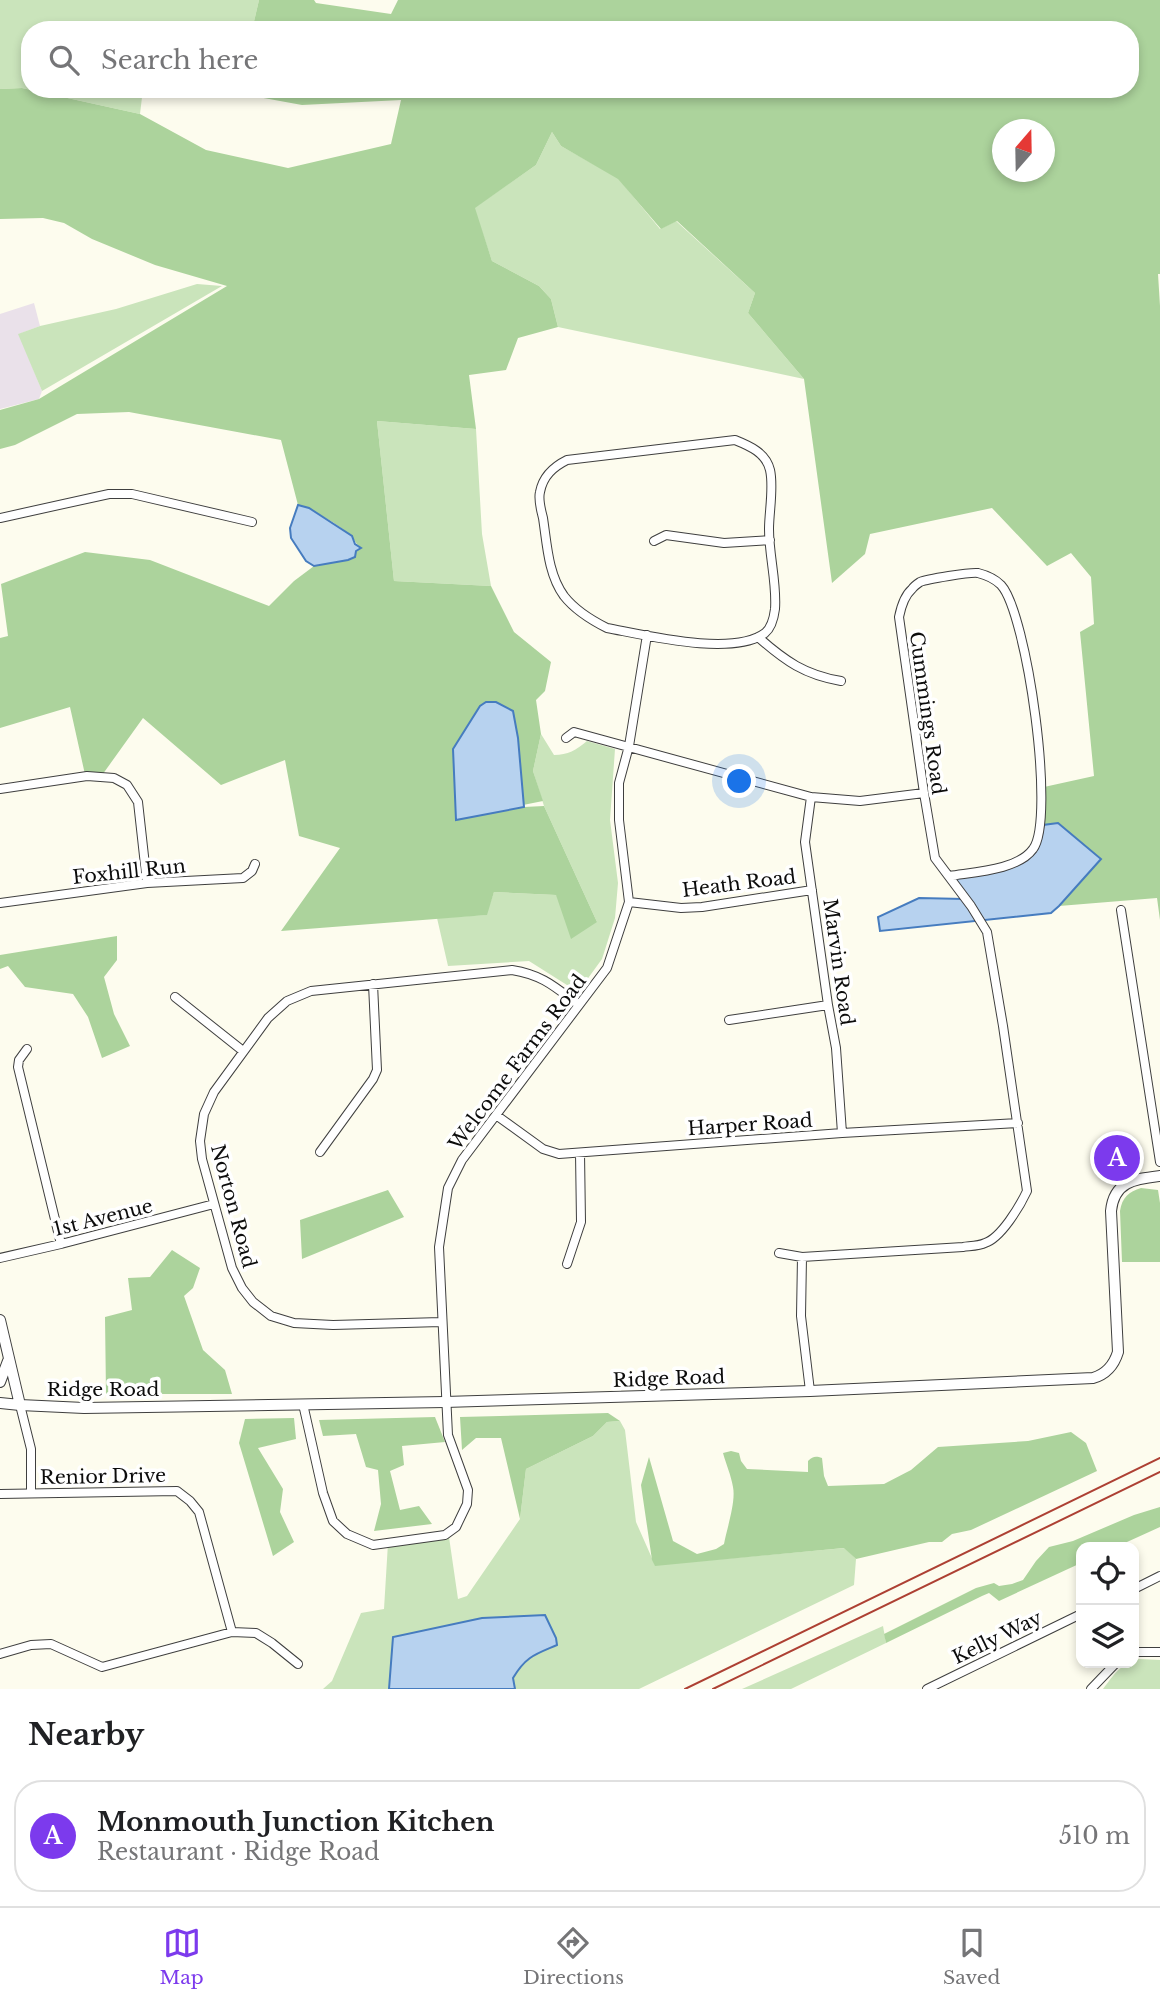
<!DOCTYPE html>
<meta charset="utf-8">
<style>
:root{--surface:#fff;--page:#f6f6f6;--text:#202124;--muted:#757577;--line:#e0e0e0;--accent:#7c3aed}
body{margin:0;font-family:"Libre Baskerville",serif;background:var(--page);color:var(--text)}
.controls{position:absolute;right:21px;bottom:21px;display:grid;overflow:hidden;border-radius:14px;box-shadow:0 4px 10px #0003}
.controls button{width:63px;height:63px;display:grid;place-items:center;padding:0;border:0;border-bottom:2px solid var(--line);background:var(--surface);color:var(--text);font:35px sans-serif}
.compass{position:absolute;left:992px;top:119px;width:63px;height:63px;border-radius:50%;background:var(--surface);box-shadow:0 4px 10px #0003;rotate:20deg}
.you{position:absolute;left:740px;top:782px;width:24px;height:24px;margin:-18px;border:5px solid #fff;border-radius:50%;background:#1a73e8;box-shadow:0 0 0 10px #1a73e833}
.badge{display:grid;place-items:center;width:46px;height:46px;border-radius:50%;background:var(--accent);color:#fff;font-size:23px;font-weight:700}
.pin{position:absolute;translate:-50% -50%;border:4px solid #fff;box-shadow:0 2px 7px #0006}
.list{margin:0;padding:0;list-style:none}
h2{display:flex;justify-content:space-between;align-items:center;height:91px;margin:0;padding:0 28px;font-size:30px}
h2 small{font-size:23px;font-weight:400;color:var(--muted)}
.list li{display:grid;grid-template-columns:46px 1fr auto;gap:21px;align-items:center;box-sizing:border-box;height:112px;margin:0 14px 14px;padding:0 14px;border:2px solid var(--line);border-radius:28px}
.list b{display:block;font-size:26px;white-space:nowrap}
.list p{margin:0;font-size:23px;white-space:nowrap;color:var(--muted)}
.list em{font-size:23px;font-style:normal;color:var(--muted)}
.icon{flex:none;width:38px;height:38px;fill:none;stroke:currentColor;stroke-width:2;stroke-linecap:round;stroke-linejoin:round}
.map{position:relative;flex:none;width:1160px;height:1689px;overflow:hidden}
.search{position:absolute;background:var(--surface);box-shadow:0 4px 10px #0003;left:21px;right:21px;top:21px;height:77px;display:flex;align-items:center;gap:18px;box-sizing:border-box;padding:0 24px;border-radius:28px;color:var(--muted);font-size:26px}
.sheet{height:217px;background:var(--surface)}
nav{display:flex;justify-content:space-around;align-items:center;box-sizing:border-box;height:98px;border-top:2px solid var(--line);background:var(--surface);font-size:19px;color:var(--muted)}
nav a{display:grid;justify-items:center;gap:4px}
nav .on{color:var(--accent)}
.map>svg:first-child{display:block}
</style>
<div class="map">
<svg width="1160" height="1689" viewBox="0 0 1160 1689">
<rect width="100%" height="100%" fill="#fdfcee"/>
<path fill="#eae1ea" d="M 34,303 L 40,326 L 19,334 L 42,391 L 39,399 L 0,409 L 0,314 Z"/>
<path fill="#cae4bb" d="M 0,0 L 259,0 L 252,30 L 30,30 L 30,89 L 143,89 L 140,114 L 22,88 L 0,89 Z
M 552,132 L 561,146 L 618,178 L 660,229 L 676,221 L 755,293 L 748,313 L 804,379 L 558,327 L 551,299 L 539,286 L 492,261 L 474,208 L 536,165 Z
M 197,284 L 222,286 L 42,391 L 18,334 L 40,326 L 116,309 Z
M 377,421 L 476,429 L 482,534 L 491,586 L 394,581 Z
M 541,734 L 554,755 C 568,755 576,750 587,741 L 615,749 L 610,820 L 618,883 L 615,918 L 602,959 L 578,992 L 529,961 L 448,966 L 437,918 L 486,915 L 494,892 L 556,895 L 597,922 L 544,806 L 533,771 Z
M 620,1421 L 625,1430 L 636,1522 L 655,1565 L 845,1548 L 856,1559 L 854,1585 L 639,1689 L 515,1689 L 513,1678 C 526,1657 536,1654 557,1645 L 394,1637 L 389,1689 L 323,1689 L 332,1681 L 361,1613 L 384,1609 L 388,1543 L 449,1537 L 458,1599 L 467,1596 L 520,1519 L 526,1469 L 593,1436 L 607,1422 Z
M 883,1626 L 886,1643 L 791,1689 L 742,1689 Z
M 1139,1659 L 1160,1660 L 1160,1689 L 1103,1689 C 1111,1679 1120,1663 1134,1663 L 1134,1661 Z"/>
<path fill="#acd39c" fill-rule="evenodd" d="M 259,0 L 314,0 L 316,3 L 391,14 L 398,0 L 1160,0 L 1160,274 L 1158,274 L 1160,306 L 1160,920 L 1157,898 L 1059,906 L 1101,859 L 1043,825 L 1044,787 L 1094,776 L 1080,632 L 1094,624 L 1091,577 L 1071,553 L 1047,566 L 992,508 L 870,534 L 865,554 L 832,583 L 804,379 L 748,313 L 755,293 L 677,221 L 661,229 L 618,179 L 561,146 L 552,132 L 536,165 L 475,208 L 492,261 L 539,286 L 551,299 L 558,327 L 518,338 L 506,370 L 469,375 L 476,429 L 377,421 L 394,581 L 491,586 L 514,632 L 551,662 L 545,691 L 536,700 L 541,734 L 533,771 L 543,801 L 523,805 L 518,738 L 513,712 L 453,749 L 456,819 L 524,807 L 544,806 L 597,922 L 571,939 L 556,895 L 494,892 L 487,915 L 281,931 L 340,848 L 299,836 L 285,760 L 221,785 L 143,718 L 100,778 L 86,779 L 70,707 L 0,728 L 0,638 L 8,636 L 1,584 L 85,552 L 150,560 L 269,606 L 294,581 L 314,566 L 348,560 L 354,557 L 359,546 C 356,544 355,540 352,537 C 346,529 308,506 298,505 L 281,440 L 129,412 L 77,414 L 15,445 L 0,449 L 0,410 L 39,399 L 227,286 L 155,265 L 92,239 L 64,223 L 43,218 L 0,219 L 0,89 L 22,88 L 140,114 L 206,150 L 288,168 L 391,144 L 401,100 L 302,105 L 237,93 L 238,89 L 1130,89 L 1130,30 L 252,30 ZM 1002,130 L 1044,130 L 1044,172 L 1002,172 Z
M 117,936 L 117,960 L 104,977 L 114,1014 L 130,1046 L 102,1058 L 88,1017 L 73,994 L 25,987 L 8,966 L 0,969 L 0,955 Z
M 1141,1188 L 1158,1190 L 1160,1203 L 1160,1262 L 1122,1262 L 1120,1211 C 1122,1197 1129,1192 1141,1188 Z
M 388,1190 L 404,1217 L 302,1259 L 300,1220 Z
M 172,1250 L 200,1268 L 193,1288 L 184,1296 L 203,1350 L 225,1370 L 232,1394 L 106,1394 L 105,1317 L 132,1310 L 128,1278 L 150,1277 Z
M 608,1413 L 620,1421 L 607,1422 L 593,1436 L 526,1469 L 520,1519 L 501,1438 L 476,1438 L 462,1450 L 460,1417 Z
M 435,1417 L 445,1442 L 402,1446 L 404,1465 L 390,1471 L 400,1510 L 419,1506 L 432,1524 L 374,1531 L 381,1504 L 378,1470 L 366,1467 L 356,1434 L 323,1436 L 319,1420 Z
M 294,1418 L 296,1439 L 258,1448 L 283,1489 L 280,1512 L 294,1542 L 273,1556 L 239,1443 L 245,1419 Z
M 1071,1432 L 1086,1443 L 1097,1471 L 971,1530 L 952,1534 L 942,1542 L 929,1542 L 856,1559 L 844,1548 L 655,1566 L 652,1560 L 641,1485 L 649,1457 L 673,1541 L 697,1554 L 716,1549 L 724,1544 C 727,1528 736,1502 733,1487 C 731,1475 726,1464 723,1453 L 731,1451 L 739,1453 L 741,1461 L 747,1469 L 808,1472 L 808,1461 C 813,1456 816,1456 822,1458 L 824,1476 L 828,1486 L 884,1484 L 911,1470 L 938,1447 L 1028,1441 Z
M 1160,1507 L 1160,1527 L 1116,1547 L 1081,1547 L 1081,1563 L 999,1601 L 989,1593 L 982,1596 L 886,1643 L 884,1634 L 976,1588 L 994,1583 L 999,1586 L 1012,1584 L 1023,1580 L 1036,1561 L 1049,1547 L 1073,1541 L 1134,1515 Z"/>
<path fill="#b7d2ef" stroke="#467cbf" stroke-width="2" d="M 298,505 L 309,508 L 352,536 L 355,544 L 361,548 L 356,551 L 355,557 L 348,560 L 314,566 L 306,561 L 291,538 L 290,528 Z
M 486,702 L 496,702 L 513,711 L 518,738 L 524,807 L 456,820 L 453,749 L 480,706 Z
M 1058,823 L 1101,859 L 1059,906 L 1051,913 L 880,931 L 878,917 L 919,898 L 964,899 L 948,876 L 1027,860 L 1043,825 Z
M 545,1615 L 556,1638 L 557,1645 C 536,1654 526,1656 513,1678 L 515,1689 L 389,1689 L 393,1637 L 482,1618 Z"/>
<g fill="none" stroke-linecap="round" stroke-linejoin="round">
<g stroke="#3f3f3f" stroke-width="10">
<path id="minor" d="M 735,440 C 750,446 766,453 770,470 C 774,487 769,512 769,529 C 769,556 777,583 775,609 C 774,617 771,628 765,633 C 733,657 645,635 607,628 C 591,620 575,610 564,596 C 548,574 547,544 543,518 C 541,510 538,500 540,492 C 543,476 553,467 567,460 Z
M 0,518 L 109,494 L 132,494 L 252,522
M 654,541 L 666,535 L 724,543 L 770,540
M 758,637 C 785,661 805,675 841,681
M 566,738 L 574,732 L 811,797 L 860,801 L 924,793
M 0,789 L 87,776 L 114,778 L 127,785 L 138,802 L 147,883
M 811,797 L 805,842 L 828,1005 L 836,1048 L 842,1133
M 629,902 L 681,908 L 702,907 L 812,890
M 0,903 L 147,883 L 243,878 L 252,871 L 255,864
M 1121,910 L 1160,1162
M 175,997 L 243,1051
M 729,1020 L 828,1005
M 27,1049 L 19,1060 L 18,1067 L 61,1244
M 496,1115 L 543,1149 L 559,1154 L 842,1133 L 1018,1123
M 320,1152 L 373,1079 L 377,1070 L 373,984
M 779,1253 L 802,1257 L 963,1247 C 970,1246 979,1246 985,1243 C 1001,1238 1020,1206 1027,1191 L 1003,1026 L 987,932 L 971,906 L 935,858 L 924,793 L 899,617 C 901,607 904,596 912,589 C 914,586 917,584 920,582 C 927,579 970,572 978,573 C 986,575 995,579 1001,585 C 1027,613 1056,819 1033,849 C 1018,870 974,872 950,876
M 802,1257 L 801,1316 L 810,1391
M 0,1258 L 61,1244 L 214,1204
M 567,1264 L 581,1222 L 580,1153
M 441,1322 L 333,1325 L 294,1323 L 271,1316 L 253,1302 L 242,1288 L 232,1268 L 202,1159 L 200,1141 L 204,1114 L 214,1092 L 268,1018 L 287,1001 L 311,991 L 512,970 C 543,975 555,987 579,1005
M 303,1404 L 323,1493 L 333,1521 L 347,1534 L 373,1545 L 445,1535 L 456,1527 L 467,1504 L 468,1490 L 448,1435 L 439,1247 L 448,1188 L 462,1160 L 607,968 L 629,902 L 619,820 L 619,783 L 629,746 L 647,635
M 20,1405 L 31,1449 L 31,1493
M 0,1494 L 177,1491 L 190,1501 L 199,1512 L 232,1632
M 1134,1589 L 1160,1576
M 1134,1652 L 1160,1652
M 0,1654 L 31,1645 L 51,1644 L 102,1667 L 232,1632 L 256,1633 L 272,1643 L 298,1664
M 927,1689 L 1081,1614
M 1091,1689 L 1116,1663"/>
</g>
<g stroke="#3f3f3f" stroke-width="12">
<path id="tertiary" d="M 0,1320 L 20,1405
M 0,1382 L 8,1361
M 0,1403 L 20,1405 L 84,1408 L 445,1402 L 810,1391 L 1093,1378 C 1107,1374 1114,1365 1118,1352 L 1111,1211 C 1114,1181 1135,1179 1160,1176"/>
</g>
<use href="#minor" stroke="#fff" stroke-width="8"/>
<use href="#tertiary" stroke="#fff" stroke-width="10"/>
<path stroke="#ad4033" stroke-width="2" d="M 685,1689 L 1160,1458
M 713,1689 L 1160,1472"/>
</g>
<g text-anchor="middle" stroke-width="7" stroke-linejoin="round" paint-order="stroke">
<g font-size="19" fill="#0c0c0c" stroke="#fff">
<text transform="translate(928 713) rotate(82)" y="7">Cummings Road</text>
<text transform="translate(129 871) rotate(-6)" y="7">Foxhill Run</text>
<text transform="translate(739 883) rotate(-7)" y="7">Heath Road</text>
<text transform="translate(839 962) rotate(82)" y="7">Marvin Road</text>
<text transform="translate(517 1062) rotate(-53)" y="7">Welcome Farms Road</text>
<text transform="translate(750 1124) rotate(-4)" y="7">Harper Road</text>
<text transform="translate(234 1206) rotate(75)" y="7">Norton Road</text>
<text transform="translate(103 1217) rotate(-14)" y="7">1st Avenue</text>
<text transform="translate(669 1378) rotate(-2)" y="7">Ridge Road</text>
<text x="103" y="1396">Ridge Road</text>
<text transform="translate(103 1476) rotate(-1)" y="7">Renior Drive</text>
<text transform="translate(997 1637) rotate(-26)" y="7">Kelly Way</text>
</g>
</g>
</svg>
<div class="controls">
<button><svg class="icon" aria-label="locate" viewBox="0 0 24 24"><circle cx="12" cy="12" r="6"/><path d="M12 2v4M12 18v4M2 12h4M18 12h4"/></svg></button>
<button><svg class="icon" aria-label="layers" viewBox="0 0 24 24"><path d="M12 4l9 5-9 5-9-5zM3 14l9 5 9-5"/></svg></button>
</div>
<svg class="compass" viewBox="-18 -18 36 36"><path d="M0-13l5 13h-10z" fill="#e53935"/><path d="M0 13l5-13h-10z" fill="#757577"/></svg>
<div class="you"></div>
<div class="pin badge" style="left:1117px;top:1158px">A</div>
<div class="search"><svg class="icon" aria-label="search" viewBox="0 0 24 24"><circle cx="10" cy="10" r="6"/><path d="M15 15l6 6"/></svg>Search here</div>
</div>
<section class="sheet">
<h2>Nearby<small></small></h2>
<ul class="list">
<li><span class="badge">A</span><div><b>Monmouth Junction Kitchen</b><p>Restaurant · Ridge Road</p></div><em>510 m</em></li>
</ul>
</section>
<nav>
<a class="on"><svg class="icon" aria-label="map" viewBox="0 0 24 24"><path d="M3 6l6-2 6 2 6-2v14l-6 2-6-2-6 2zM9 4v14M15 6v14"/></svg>Map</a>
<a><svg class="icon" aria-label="directions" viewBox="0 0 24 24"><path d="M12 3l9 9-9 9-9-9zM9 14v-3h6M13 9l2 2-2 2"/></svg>Directions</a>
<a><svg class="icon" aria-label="saved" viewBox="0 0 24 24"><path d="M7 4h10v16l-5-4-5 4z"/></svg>Saved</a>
</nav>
